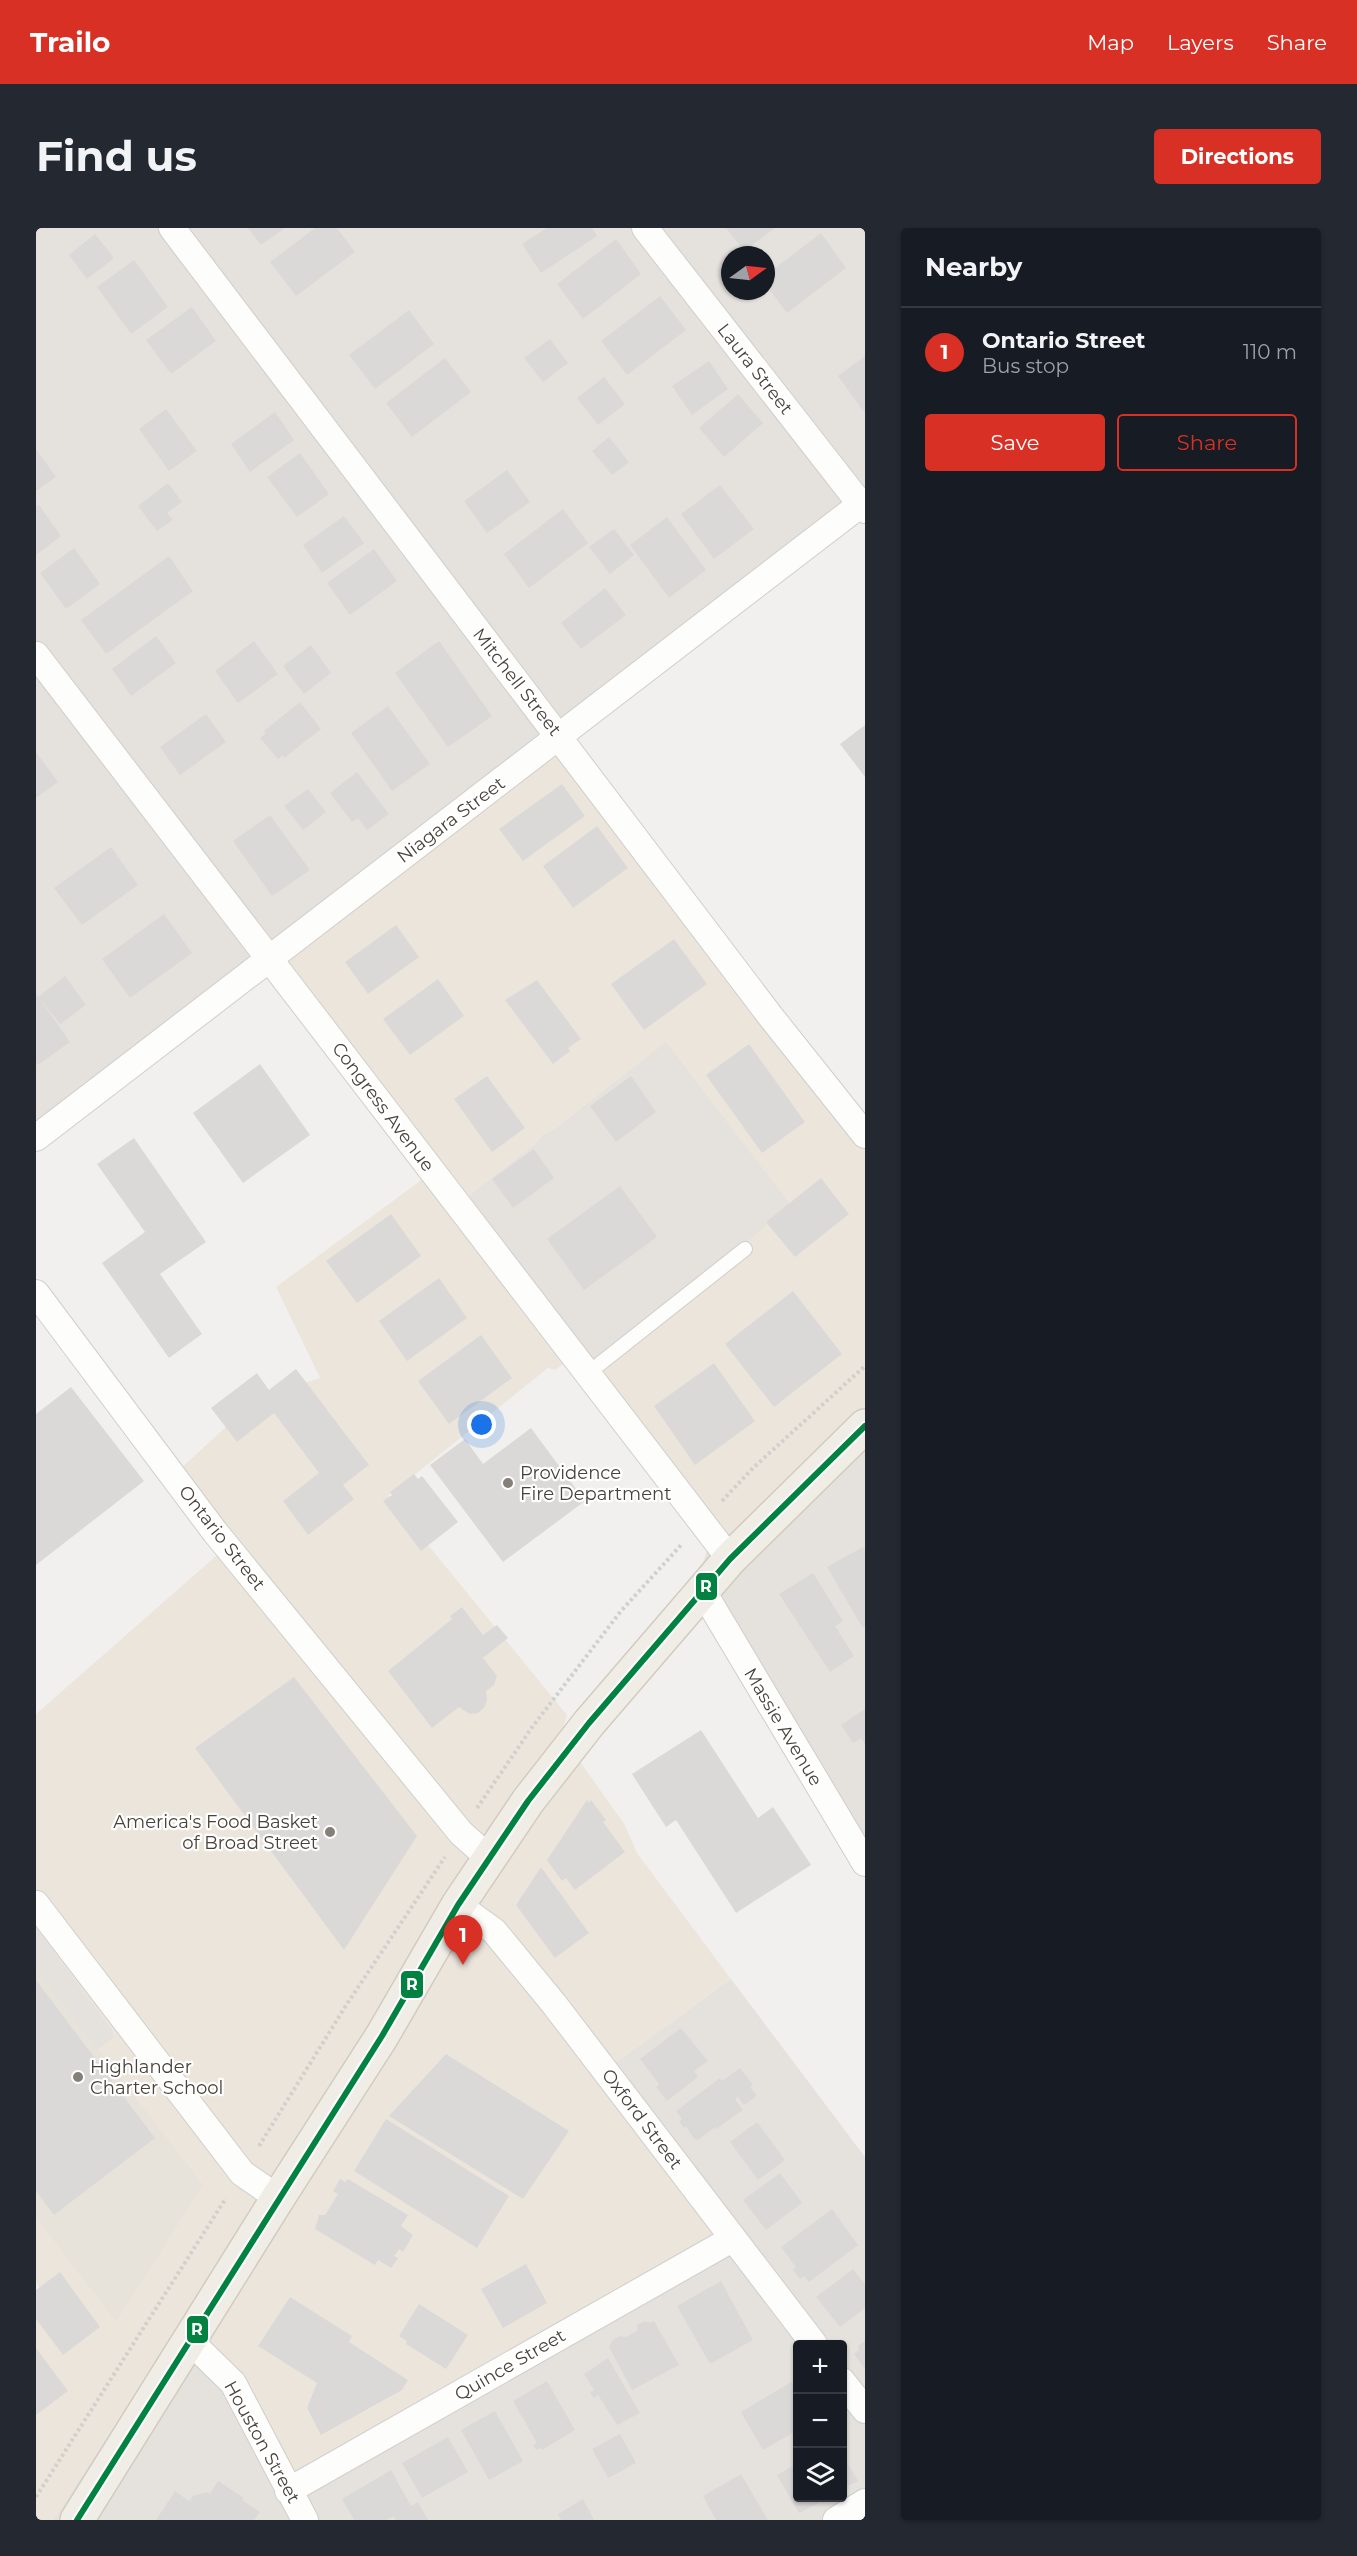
<!DOCTYPE html>
<meta charset="utf-8">
<style>
:root{--surface:#171b24;--page:#242831;--text:#f1f3f6;--muted:#9ea1a6;--line:#363941;--accent:#d93025}
body{margin:0;font-family:Montserrat,sans-serif;background:var(--page);color:var(--text)}
.controls{position:absolute;right:18px;bottom:18px;display:grid;overflow:hidden;border-radius:6px;box-shadow:0 2px 4px #0004}
.controls button{width:54px;height:54px;display:grid;place-items:center;padding:0;border:0;border-bottom:2px solid var(--line);background:var(--surface);color:var(--text);font:30px sans-serif}
.compass{position:absolute;left:685px;top:18px;width:54px;height:54px;border-radius:50%;background:var(--surface);box-shadow:0 2px 4px #0004;rotate:75deg}
.you{position:absolute;left:446px;top:1197px;width:21px;height:21px;margin:-15px;border:4px solid #fff;border-radius:50%;background:#1a73e8;box-shadow:0 0 0 9px #1a73e833}
.badge{display:grid;place-items:center;width:39px;height:39px;border-radius:50%;background:var(--accent);color:#fff;font-size:20px;font-weight:700}
.pin{position:absolute;translate:-50% -50px;filter:drop-shadow(0 2px 3px #0008)}
.pin::after{content:'';position:absolute;top:32px;width:21px;height:18px;background:inherit;clip-path:polygon(0 0,100% 0,50% 100%)}
.list{margin:0;padding:0;list-style:none}
h2{display:flex;justify-content:space-between;align-items:center;height:78px;margin:0;padding:0 24px;font-size:26px}
h2 small{font-size:20px;font-weight:400;color:var(--muted)}
.list li{display:grid;grid-template-columns:39px 1fr auto;gap:18px;align-items:center;box-sizing:border-box;height:90px;padding:0 24px;border-top:2px solid var(--line)}
.list b{display:block;font-size:22px;white-space:nowrap}
.list p{margin:0;font-size:20px;white-space:nowrap;color:var(--muted)}
.list em{font-size:20px;font-style:normal;color:var(--muted)}
.actions{display:flex;gap:12px;padding:18px 24px}
.actions a{flex:1;padding:14px 0;border:2px solid var(--accent);border-radius:6px;text-align:center;font-size:21px;color:var(--accent)}
.actions .main{background:var(--accent);color:#fff}
.icon{flex:none;width:33px;height:33px;fill:none;stroke:currentColor;stroke-width:2;stroke-linecap:round;stroke-linejoin:round}
.map{position:relative;flex:none;width:829px;height:2292px;overflow:hidden;border-radius:6px}
header{display:flex;align-items:center;gap:36px;box-sizing:border-box;height:84px;padding:0 30px;background:var(--accent);color:#fff}
header strong{font-size:28px}
nav{display:flex;gap:33px;margin-inline-start:auto;font-size:21px}
.intro{display:flex;align-items:center;justify-content:space-between;box-sizing:border-box;height:144px;padding:0 36px}
h1{margin:0;font-size:42px}
.button{padding:15px 27px;border-radius:6px;background:var(--accent);color:#fff;font-size:21px;font-weight:700}
main{display:flex;gap:36px;padding:0 36px}
aside{flex:1;background:var(--surface);border-radius:6px;box-shadow:0 2px 4px #0004}
.map>svg:first-child{display:block}
</style>
<header>
<strong>Trailo</strong>
<nav><a>Map</a><a>Layers</a><a>Share</a></nav>
</header>
<div class="intro"><h1>Find us</h1><a class="button">Directions</a></div>
<main>
<div class="map">
<svg width="829" height="2292" viewBox="0 0 829 2292">
<rect width="100%" height="100%" fill="#f2f0ee"/>
<path fill="#e5e2dd" fill-rule="evenodd" d="M 0,0 L 829,0 L 829,281 L 0,912 ZM 694,27 L 730,27 L 730,63 L 694,63 Z
M 630,813 L 755,976 L 561,1148 L 419,978 L 500,915 L 507,906 L 516,903 Z
M 829,1181 L 829,1636 L 655,1354 L 658,1346 L 668,1333 L 671,1321 L 684,1315 L 720,1279 Z
M 0,1699 L 76,1801 L 78,1809 L 0,1874 Z
M 695,1751 L 829,1929 L 829,2292 L 17,2292 L 145,2094 L 155,2091 L 565,1845 ZM 762,2116 L 806,2116 L 806,2270 L 762,2270 Z"/>
<path fill="#ece5dc" d="M 526,509 L 829,904 L 829,1181 L 720,1279 L 684,1315 L 561,1148 L 754,976 L 630,814 L 516,903 L 507,906 L 500,915 L 419,978 L 533,1132 L 519,1142 L 512,1140 L 352,1268 L 531,1487 L 525,1507 L 589,1597 L 601,1625 L 695,1751 L 565,1845 L 684,2011 L 262,2261 L 155,2091 L 145,2094 L 17,2292 L 0,2292 L 0,2077 L 7,2068 L 0,2053 L 0,1874 L 78,1809 L 76,1801 L 0,1699 L 0,1486 L 188,1321 L 141,1244 L 221,1170 L 284,1150 L 240,1059 L 388,950 L 230,739 Z"/>
<path fill="#e7e3db" d="M 0,1741 L 167,1957 L 80,2094 L 0,1989 Z"/>
<path fill="#dbd9d7" d="M 212,0 L 249,0 L 225,17 Z
M 279,0 L 301,0 L 319,24 L 260,68 L 234,34 Z
M 511,0 L 556,0 L 561,8 L 505,45 L 486,16 Z
M 690,0 L 739,0 L 708,23 Z
M 785,5 L 810,40 L 751,85 L 730,57 L 730,47 Z
M 59,6 L 78,30 L 51,51 L 33,27 Z
M 580,11 L 605,46 L 547,91 L 521,56 Z
M 98,32 L 132,79 L 95,106 L 61,59 Z
M 624,68 L 650,102 L 591,147 L 565,113 Z
M 156,79 L 180,113 L 135,146 L 110,112 Z
M 373,82 L 398,116 L 339,161 L 313,127 Z
M 514,111 L 532,135 L 507,154 L 488,130 Z
M 829,128 L 829,181 L 827,183 L 802,148 Z
M 409,130 L 435,164 L 376,209 L 350,175 Z
M 673,133 L 692,161 L 656,187 L 636,158 Z
M 568,149 L 589,176 L 562,197 L 541,170 Z
M 702,166 L 727,195 L 688,229 L 663,200 Z
M 130,181 L 161,223 L 133,243 L 103,201 Z
M 239,184 L 258,212 L 214,244 L 195,216 Z
M 573,209 L 593,234 L 576,247 L 556,223 Z
M 0,221 L 20,249 L 0,263 Z
M 264,225 L 293,266 L 261,289 L 231,249 Z
M 471,242 L 494,274 L 451,305 L 428,273 Z
M 132,255 L 146,274 L 131,285 L 137,292 L 121,303 L 102,278 Z
M 684,257 L 718,301 L 678,331 L 645,286 Z
M 3,277 L 25,308 L 0,327 L 0,279 Z
M 527,281 L 552,315 L 493,360 L 468,326 Z
M 308,288 L 328,315 L 286,345 L 267,317 Z
M 631,289 L 670,342 L 633,370 L 594,317 Z
M 578,301 L 598,327 L 574,346 L 553,319 Z
M 38,320 L 64,356 L 30,381 L 4,345 Z
M 338,321 L 361,353 L 314,387 L 291,355 Z
M 133,328 L 157,363 L 70,426 L 45,392 Z
M 569,360 L 590,387 L 545,421 L 525,395 Z
M 120,408 L 140,435 L 95,468 L 76,441 Z
M 218,413 L 242,446 L 202,475 L 179,443 Z
M 403,413 L 456,488 L 412,519 L 359,445 Z
M 275,417 L 295,445 L 268,466 L 247,438 Z
M 264,474 L 285,501 L 248,530 L 247,527 L 242,531 L 224,510 L 230,505 L 228,503 Z
M 352,478 L 394,536 L 356,563 L 315,505 Z
M 170,486 L 190,514 L 144,547 L 124,519 Z
M 829,497 L 829,549 L 804,516 Z
M 0,524 L 22,554 L 0,570 Z
M 321,544 L 353,586 L 331,602 L 322,590 L 316,594 L 294,565 Z
M 526,556 L 549,588 L 487,633 L 463,601 Z
M 272,561 L 290,584 L 267,602 L 248,578 Z
M 234,587 L 274,642 L 236,668 L 197,613 Z
M 561,598 L 592,640 L 537,680 L 507,638 Z
M 75,619 L 102,657 L 46,697 L 18,660 Z
M 128,686 L 156,725 L 94,770 L 66,731 Z
M 360,697 L 383,729 L 332,766 L 309,734 Z
M 638,711 L 671,756 L 608,802 L 575,756 Z
M 29,748 L 50,777 L 24,796 L 4,771 L 34,814 L 2,837 L 0,834 L 0,765 L 2,769 Z
M 402,751 L 428,788 L 374,827 L 347,791 Z
M 501,752 L 545,811 L 532,820 L 534,823 L 517,836 L 469,772 Z
M 713,816 L 769,894 L 726,925 L 670,847 Z
M 224,836 L 274,907 L 207,955 L 157,885 Z
M 451,848 L 489,900 L 456,924 L 418,871 Z
M 595,848 L 620,884 L 580,914 L 554,878 Z
M 98,910 L 170,1014 L 124,1046 L 166,1106 L 133,1130 L 66,1035 L 109,1004 L 61,936 Z
M 498,921 L 518,950 L 477,980 L 456,951 Z
M 785,950 L 813,986 L 759,1029 L 730,994 Z
M 584,958 L 621,1009 L 548,1062 L 511,1011 Z
M 355,986 L 385,1028 L 321,1075 L 290,1033 Z
M 403,1050 L 431,1090 L 371,1133 L 343,1093 Z
M 757,1063 L 806,1126 L 738,1179 L 689,1116 Z
M 445,1107 L 476,1150 L 413,1196 L 382,1153 Z
M 678,1135 L 719,1193 L 659,1237 L 618,1178 Z
M 260,1141 L 333,1237 L 307,1257 L 318,1271 L 272,1307 L 247,1273 L 283,1245 L 238,1185 L 201,1214 L 175,1180 L 221,1145 L 233,1162 Z
M 35,1159 L 108,1253 L 0,1337 L 0,1186 Z
M 495,1200 L 549,1273 L 467,1334 L 394,1237 L 429,1211 L 447,1236 Z
M 378,1246 L 382,1251 L 386,1248 L 422,1294 L 385,1323 L 347,1273 L 356,1267 L 354,1264 Z
M 827,1319 L 829,1323 L 829,1398 L 826,1399 L 791,1339 Z
M 777,1345 L 807,1393 L 799,1398 L 818,1428 L 794,1444 L 743,1366 Z
M 426,1379 L 447,1407 L 461,1397 L 472,1410 L 447,1430 L 461,1448 L 458,1457 L 450,1463 L 451,1473 L 448,1480 L 442,1485 L 434,1486 L 423,1479 L 396,1500 L 352,1443 L 416,1391 L 414,1388 Z
M 258,1449 L 381,1608 L 308,1722 L 159,1520 Z
M 829,1481 L 829,1516 L 825,1510 L 817,1515 L 805,1497 Z
M 665,1502 L 722,1590 L 737,1579 L 775,1637 L 700,1685 L 640,1592 L 630,1599 L 596,1546 Z
M 551,1572 L 553,1575 L 555,1572 L 570,1592 L 567,1594 L 589,1624 L 539,1662 L 530,1650 L 526,1653 L 511,1632 Z
M 505,1639 L 553,1705 L 519,1730 L 480,1677 Z
M 0,1752 L 119,1910 L 18,1987 L 0,1963 Z
M 645,1800 L 672,1833 L 658,1843 L 662,1849 L 631,1873 L 620,1859 L 623,1856 L 604,1831 Z
M 410,1826 L 533,1903 L 487,1971 L 353,1888 Z
M 704,1840 L 717,1857 L 714,1859 L 721,1868 L 708,1877 L 702,1869 L 699,1871 L 707,1882 L 680,1901 L 679,1899 L 662,1912 L 658,1911 L 650,1898 L 648,1900 L 643,1893 L 646,1891 L 640,1883 L 684,1850 L 686,1853 Z
M 350,1891 L 473,1968 L 441,2020 L 318,1943 Z
M 721,1894 L 749,1932 L 722,1952 L 694,1914 Z
M 744,1945 L 766,1975 L 730,2002 L 707,1972 Z
M 304,1951 L 309,1954 L 312,1951 L 372,1987 L 365,1998 L 377,2007 L 367,2024 L 363,2021 L 358,2028 L 362,2030 L 355,2040 L 342,2032 L 339,2037 L 279,2001 L 283,1987 L 289,1987 L 302,1966 L 297,1963 Z
M 796,1981 L 822,2017 L 773,2054 L 768,2048 L 764,2051 L 757,2042 L 760,2039 L 745,2019 Z
M 490,2036 L 511,2075 L 467,2100 L 445,2061 Z
M 817,2041 L 829,2056 L 829,2080 L 804,2099 L 780,2069 Z
M 24,2044 L 64,2099 L 27,2127 L 0,2091 L 0,2062 Z
M 685,2053 L 717,2112 L 674,2136 L 641,2078 Z
M 254,2069 L 316,2108 L 313,2114 L 372,2152 L 366,2162 L 285,2207 L 271,2180 L 281,2155 L 222,2118 Z
M 383,2076 L 432,2107 L 410,2141 L 370,2116 L 371,2113 L 363,2108 Z
M 609,2093 L 614,2095 L 618,2093 L 643,2137 L 596,2162 L 573,2119 L 577,2112 L 584,2108 L 589,2109 L 601,2103 L 601,2097 Z
M 829,2113 L 829,2141 L 818,2126 L 823,2122 L 822,2118 Z
M 0,2120 L 32,2163 L 0,2187 Z
M 572,2130 L 604,2185 L 581,2197 L 562,2167 L 558,2170 L 554,2165 L 558,2162 L 548,2146 Z
M 511,2153 L 539,2202 L 506,2222 L 504,2220 L 500,2222 L 497,2217 L 501,2215 L 477,2173 Z
M 755,2154 L 762,2165 L 762,2202 L 727,2222 L 705,2184 Z
M 459,2183 L 487,2233 L 453,2252 L 425,2202 Z
M 584,2206 L 600,2235 L 572,2250 L 556,2221 Z
M 412,2209 L 432,2244 L 386,2270 L 366,2235 Z
M 806,2225 L 822,2253 L 806,2261 Z
M 762,2235 L 762,2270 L 792,2270 L 763,2285 L 741,2247 Z
M 355,2242 L 375,2278 L 382,2274 L 392,2292 L 360,2292 L 358,2288 L 350,2292 L 318,2292 L 306,2271 Z
M 705,2246 L 732,2292 L 680,2292 L 667,2268 Z
M 182,2253 L 208,2270 L 206,2272 L 224,2284 L 218,2292 L 120,2292 L 139,2263 L 153,2273 L 157,2268 L 171,2264 L 174,2266 Z
M 547,2271 L 558,2292 L 525,2292 L 522,2286 Z"/>
<g fill="none" stroke-linecap="round" stroke-linejoin="round">
<g stroke="#d0cecb" stroke-width="16">
<path id="lane" d="M 551,1146 L 709,1021"/>
</g>
<g stroke="#d0cecb" stroke-width="28">
<path id="street" d="M 136,0 L 735,789 L 829,907
M 609,0 L 829,282
M 0,427 L 694,1331
M 0,910 L 829,273
M 0,1065 L 179,1304 L 425,1605 L 453,1630
M 666,1362 L 829,1635
M 0,1676 L 206,1945 L 242,1970
M 422,1677 L 458,1703 L 518,1776 L 778,2116
M 154,2113 L 197,2155 L 269,2292
M 806,2153 L 829,2182
M 252,2263 L 696,2011
M 800,2292 L 829,2274"/>
</g>
<g stroke="#d2cbbe" stroke-width="36">
<path id="primary" d="M 41,2292 L 242,1970 L 346,1808 L 422,1677 L 492,1573 L 553,1495 L 694,1331 L 829,1198"/>
</g>
<path stroke="#d2d0cc" stroke-width="4" stroke-dasharray="3 3" stroke-linecap="butt" d="M 686,1273 L 717,1240 L 829,1138
M 441,1580 L 497,1498 L 585,1383 L 646,1316
M 223,1918 L 309,1779 L 409,1629
M 0,2269 L 190,1970"/>
<use href="#lane" stroke="#fdfdfc" stroke-width="14"/>
<use href="#street" stroke="#fdfdfc" stroke-width="26"/>
<use href="#primary" stroke="#f0ede7" stroke-width="33"/>
<g stroke="#fff" stroke-width="10">
<path id="bus-1" d="M 41,2292 L 346,1808 L 422,1677 L 492,1573 L 553,1495 L 694,1331 L 829,1198"/>
</g>
<use href="#bus-1" stroke="#028241" stroke-width="6"/>
</g>
<g fill="#847f79" stroke="#fff" stroke-width="2">
<circle cx="472" cy="1255" r="6"/>
<circle cx="294" cy="1604" r="6"/>
<circle cx="42" cy="1849" r="6"/>
</g>
<g text-anchor="middle" stroke-width="4.5" stroke-linejoin="round" paint-order="stroke">
<g font-size="18" fill="#48423a" stroke="#fff">
<text transform="translate(719 141) rotate(52)" y="6">Laura Street</text>
<text transform="translate(481 454) rotate(52)" y="6">Mitchell Street</text>
<text transform="translate(415 592) rotate(-37)" y="6">Niagara Street</text>
<text transform="translate(347 879) rotate(53)" y="6">Congress Avenue</text>
<text transform="translate(186 1310) rotate(52)" y="6">Ontario Street</text>
<text transform="translate(747 1499) rotate(59)" y="6">Massie Avenue</text>
<text transform="translate(606 1891) rotate(53)" y="6">Oxford Street</text>
<text transform="translate(474 2137) rotate(-30)" y="6">Quince Street</text>
<text transform="translate(226 2214) rotate(61)" y="6">Houston Street</text>
</g>
<g font-size="18" fill="#48423a" stroke="#fff" text-anchor="start">
<text x="484" y="1251">Providence<tspan x="484" dy="21">Fire Department</tspan></text>
<text x="282" y="1600" text-anchor="end">America's Food Basket<tspan x="282" dy="21">of Broad Street</tspan></text>
<text x="54" y="1845">Highlander<tspan x="54" dy="21">Charter School</tspan></text>
</g>
</g>
<g stroke="#fff" stroke-width="2">
<rect x="659" y="1344" width="23" height="29" rx="6" fill="#028241"/>
<rect x="364" y="1742" width="24" height="29" rx="6" fill="#028241"/>
<rect x="150" y="2087" width="23" height="29" rx="6" fill="#028241"/>
</g>
<g font-size="16" text-anchor="middle" font-weight="bold" fill="#fff">
<text x="670" y="1364">R</text>
<text x="376" y="1762">R</text>
<text x="161" y="2107">R</text>
</g>
</svg>
<div class="controls">
<button>+</button>
<button>−</button>
<button><svg class="icon" aria-label="layers" viewBox="0 0 24 24"><path d="M12 4l9 5-9 5-9-5zM3 14l9 5 9-5"/></svg></button>
</div>
<svg class="compass" viewBox="-18 -18 36 36"><path d="M0-13l5 13h-10z" fill="#e53935"/><path d="M0 13l5-13h-10z" fill="#9ea1a6"/></svg>
<div class="you"></div>
<div class="pin badge" style="left:427px;top:1737px">1</div>
</div>
<aside>
<h2>Nearby<small></small></h2>
<ul class="list">
<li><span class="badge">1</span><div><b>Ontario Street</b><p>Bus stop</p></div><em>110 m</em></li>
</ul>
<div class="actions"><a class="main">Save</a><a>Share</a></div>
</aside>
</main>
